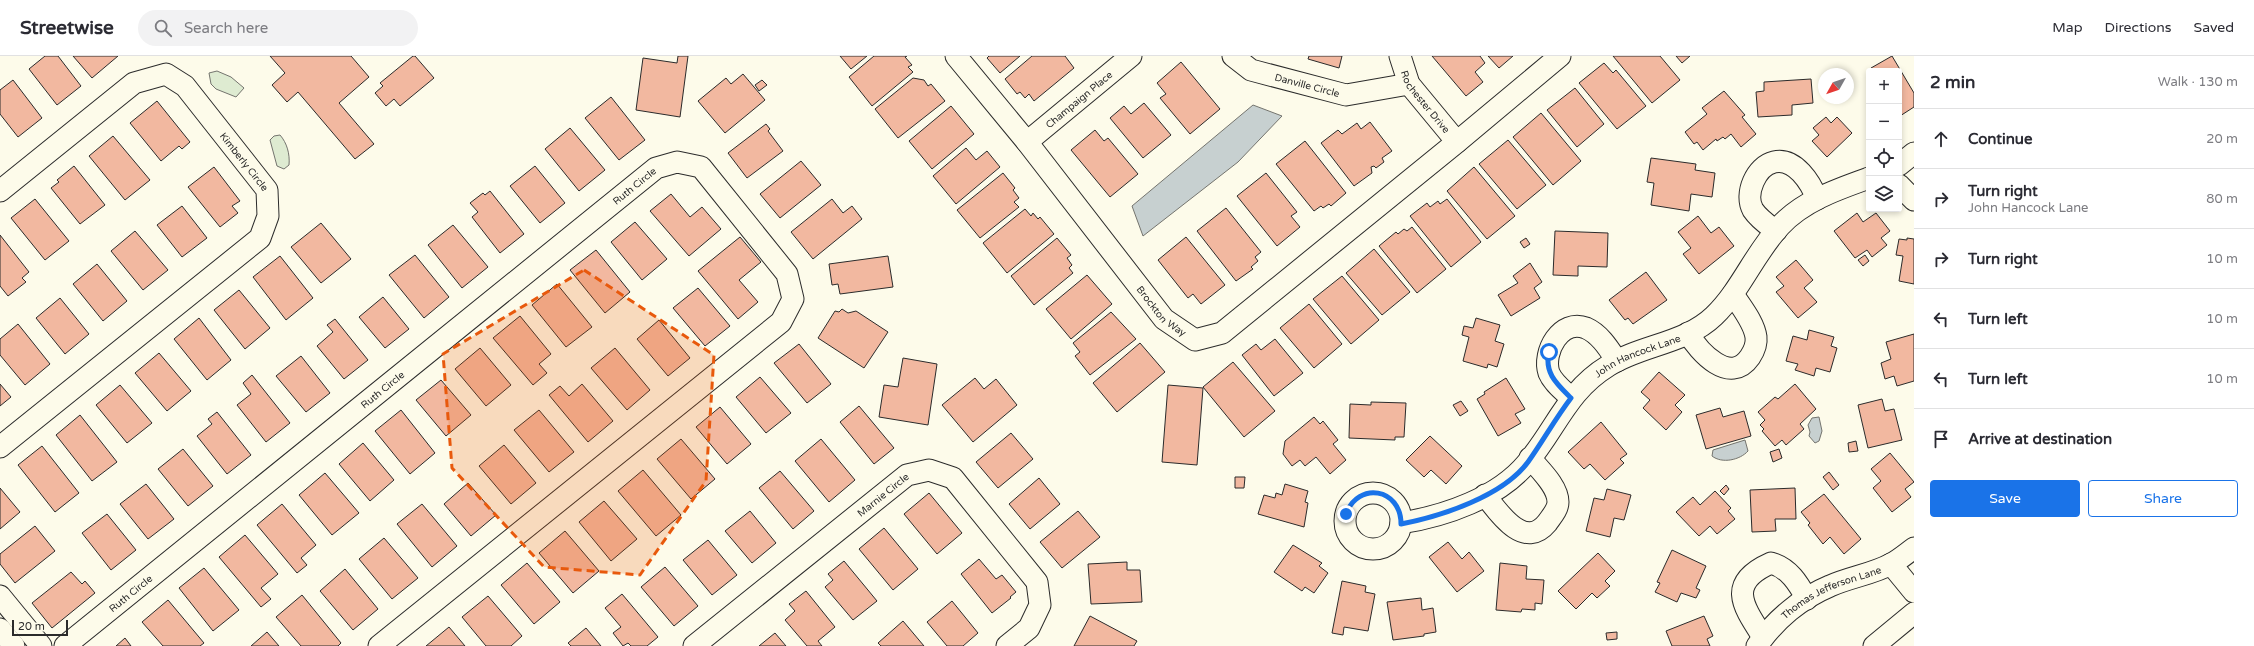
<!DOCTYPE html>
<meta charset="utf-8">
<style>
:root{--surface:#fff;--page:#f2f2f3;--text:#2b2b33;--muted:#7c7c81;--line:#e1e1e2;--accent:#1a73e8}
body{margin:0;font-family:"Varela Round",sans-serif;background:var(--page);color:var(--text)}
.controls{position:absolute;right:12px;top:12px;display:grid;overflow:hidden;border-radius:4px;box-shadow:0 2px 6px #0003}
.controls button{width:36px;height:36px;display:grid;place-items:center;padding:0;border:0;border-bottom:1px solid var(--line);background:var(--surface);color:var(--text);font:20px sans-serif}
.compass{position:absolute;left:1818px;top:12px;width:36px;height:36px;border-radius:50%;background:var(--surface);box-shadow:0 2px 6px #0003;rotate:230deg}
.scale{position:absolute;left:12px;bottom:10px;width:56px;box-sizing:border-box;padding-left:4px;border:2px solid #2b2b2b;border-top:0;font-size:11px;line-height:14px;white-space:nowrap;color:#2b2b2b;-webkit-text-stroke:3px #fdfbea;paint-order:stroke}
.stop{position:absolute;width:12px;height:12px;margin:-9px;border:3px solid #1a73e8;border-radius:50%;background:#fff}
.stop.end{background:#1a73e8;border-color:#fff;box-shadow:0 1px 4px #0008}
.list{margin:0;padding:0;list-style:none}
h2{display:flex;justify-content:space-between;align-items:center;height:52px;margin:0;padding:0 16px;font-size:17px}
h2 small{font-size:13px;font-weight:400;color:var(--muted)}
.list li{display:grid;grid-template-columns:26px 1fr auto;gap:12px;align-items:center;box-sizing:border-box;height:60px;padding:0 16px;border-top:1px solid var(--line)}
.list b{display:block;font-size:15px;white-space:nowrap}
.list p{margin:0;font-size:13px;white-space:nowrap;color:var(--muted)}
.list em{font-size:13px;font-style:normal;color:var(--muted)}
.actions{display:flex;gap:8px;padding:12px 16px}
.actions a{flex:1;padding:9px 0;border:1px solid var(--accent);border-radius:4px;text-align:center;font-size:14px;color:var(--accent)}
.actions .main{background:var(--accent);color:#fff}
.icon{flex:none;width:22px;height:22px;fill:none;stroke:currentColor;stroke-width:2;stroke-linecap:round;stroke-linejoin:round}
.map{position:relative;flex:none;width:1914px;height:590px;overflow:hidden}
header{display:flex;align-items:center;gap:24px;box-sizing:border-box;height:56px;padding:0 20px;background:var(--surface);border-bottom:1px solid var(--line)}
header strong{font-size:19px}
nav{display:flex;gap:22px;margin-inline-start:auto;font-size:14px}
.search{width:280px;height:36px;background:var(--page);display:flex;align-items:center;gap:10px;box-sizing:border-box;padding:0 14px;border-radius:22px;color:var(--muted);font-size:15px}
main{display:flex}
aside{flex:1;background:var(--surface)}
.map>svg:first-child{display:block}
</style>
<header>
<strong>Streetwise</strong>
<div class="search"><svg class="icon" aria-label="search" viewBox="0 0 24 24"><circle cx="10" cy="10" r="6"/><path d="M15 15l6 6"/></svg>Search here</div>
<nav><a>Map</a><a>Directions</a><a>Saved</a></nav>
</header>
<main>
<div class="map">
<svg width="1914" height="590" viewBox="0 0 1914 590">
<rect width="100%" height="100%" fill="#fdfbea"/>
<path fill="#deebd1" stroke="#74746e" d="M 217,15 L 231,21 L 244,32 L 236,41 L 216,33 L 211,28 L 209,17 Z
M 280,79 C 287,87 290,98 289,109 L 284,113 L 277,110 L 270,84 L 274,80 Z"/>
<path fill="#c7d0d0" stroke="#74746e" d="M 1253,49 L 1282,60 L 1238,106 L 1143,180 L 1132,150 Z
M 1819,361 L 1822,375 L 1819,385 L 1815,387 L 1809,380 L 1810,376 L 1808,369 L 1812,362 Z
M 1745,384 L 1748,395 C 1740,404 1722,408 1712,400 L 1713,394 Z"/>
<path fill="#f2b8a0" stroke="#2b2b2b" d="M 45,0 L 58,0 L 81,30 L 57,49 L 29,13 Z
M 73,0 L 118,0 L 92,22 Z
M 270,0 L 351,0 L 369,21 L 339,47 L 374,88 L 355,103 L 298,36 L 287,46 L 272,29 L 285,17 Z
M 413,0 L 415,0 L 434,22 L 400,50 L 394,43 L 386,50 L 375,37 L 383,30 L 380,27 Z
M 678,0 L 688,0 L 680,61 L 636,54 L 643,2 L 677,7 Z
M 840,0 L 867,0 L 851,13 Z
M 874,0 L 907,0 L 905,1 L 912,9 L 908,11 L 913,16 L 872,50 L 849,21 Z
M 989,0 L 1020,0 L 1000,17 L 987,2 Z
M 1032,0 L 1065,0 L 1074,12 L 1034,45 L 1029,38 L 1025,42 L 1020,36 L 1017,38 L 1005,23 Z
M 1309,0 L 1342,0 L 1339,12 L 1308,3 Z
M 1432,0 L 1480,0 L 1485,7 L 1475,16 L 1483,26 L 1466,40 Z
M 1488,0 L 1513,0 L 1499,12 Z
M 1613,0 L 1660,0 L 1680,24 L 1652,47 Z
M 1676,0 L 1690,0 L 1682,7 Z
M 1892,0 L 1914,37 L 1914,51 L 1900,60 L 1899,15 L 1873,15 L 1871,12 Z
M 1181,6 L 1220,53 L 1190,78 L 1160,42 L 1166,38 L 1157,27 Z
M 1604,7 L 1613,17 L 1616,14 L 1646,50 L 1617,73 L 1579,27 Z
M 743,18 L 765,44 L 725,77 L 698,45 L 726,22 L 731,28 Z
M 913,22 L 924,24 L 928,30 L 931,28 L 945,45 L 898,82 L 875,53 Z
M 1811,23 L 1813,47 L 1792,49 L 1792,59 L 1758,61 L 1756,36 L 1764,35 L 1764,26 Z
M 13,24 L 42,62 L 18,81 L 0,58 L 0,34 Z
M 762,24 L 767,29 L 759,35 L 755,29 Z
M 1575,32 L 1604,68 L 1577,91 L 1547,54 Z
M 1724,35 L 1745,59 L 1742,61 L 1756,78 L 1741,91 L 1731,78 L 1725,83 L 1723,81 L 1717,85 L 1716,83 L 1703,94 L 1697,86 L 1694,88 L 1685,76 L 1707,58 L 1702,52 Z
M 611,41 L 645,84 L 619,104 L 585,62 Z
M 157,45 L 190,86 L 182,93 L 179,90 L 161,105 L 130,67 Z
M 1144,47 L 1171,79 L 1143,102 L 1110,62 L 1124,50 L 1131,58 Z
M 951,50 L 974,78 L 932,113 L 909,85 Z
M 1541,57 L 1581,105 L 1553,129 L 1513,81 Z
M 1826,61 L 1831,67 L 1837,61 L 1852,77 L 1827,101 L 1812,85 L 1819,79 L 1813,72 Z
M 1370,66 L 1392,95 L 1382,102 L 1384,106 L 1376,112 L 1374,110 L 1371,111 L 1372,117 L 1354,130 L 1321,87 L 1338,74 L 1342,78 L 1357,67 L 1361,73 Z
M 766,68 L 770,73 L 768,75 L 783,95 L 747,122 L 728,97 Z
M 570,72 L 605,114 L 579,135 L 545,93 Z
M 1095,74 L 1104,85 L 1108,82 L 1138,118 L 1110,141 L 1071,94 Z
M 113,80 L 150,124 L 125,144 L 89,100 Z
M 1508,84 L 1546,129 L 1517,153 L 1479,108 Z
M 1305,85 L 1346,137 L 1331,150 L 1329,148 L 1323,152 L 1321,150 L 1314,155 L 1276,108 Z
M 966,92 L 976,104 L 987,95 L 1000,111 L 956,148 L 933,120 Z
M 1651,102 L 1696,108 L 1695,114 L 1715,117 L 1712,141 L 1691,138 L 1689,155 L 1651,149 L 1654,127 L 1647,126 Z
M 801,105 L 821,129 L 780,162 L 760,138 Z
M 74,110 L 105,149 L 80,168 L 51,132 L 59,126 L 57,124 Z
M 535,110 L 565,147 L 540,167 L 510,130 Z
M 214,111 L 240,145 L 232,150 L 238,157 L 220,171 L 188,131 Z
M 1474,111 L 1515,160 L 1487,183 L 1447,135 Z
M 1003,117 L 1015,132 L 1013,134 L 1019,142 L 1014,146 L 1019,151 L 980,182 L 957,154 Z
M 1266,117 L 1297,156 L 1291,160 L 1300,171 L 1277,190 L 1237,140 Z
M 490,135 L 524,178 L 500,197 L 472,161 L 478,156 L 470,147 L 483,137 L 485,139 Z
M 671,138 L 690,161 L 702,151 L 721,173 L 689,200 L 650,155 Z
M 35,143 L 69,185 L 45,204 L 11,162 Z
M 832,143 L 843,157 L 852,150 L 862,163 L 813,203 L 791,176 Z
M 1447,143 L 1481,186 L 1451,211 L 1410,160 L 1427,147 L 1430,151 L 1438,145 L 1440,148 Z
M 182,150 L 207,182 L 182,201 L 157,169 Z
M 1226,152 L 1261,196 L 1255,201 L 1258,205 L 1251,211 L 1253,213 L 1236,225 L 1197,175 Z
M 1025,153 L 1031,160 L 1033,157 L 1038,163 L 1040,161 L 1054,178 L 1007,217 L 983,187 Z
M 1857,157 L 1863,166 L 1876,157 L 1890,175 L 1881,182 L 1887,189 L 1872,201 L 1867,194 L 1855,202 L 1834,175 Z
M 1698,160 L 1711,177 L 1719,171 L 1734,190 L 1699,218 L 1683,198 L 1691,192 L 1678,176 Z
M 635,166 L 667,203 L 642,224 L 611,186 Z
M 321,167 L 351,203 L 321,227 L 291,191 Z
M 453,169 L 488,211 L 462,232 L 428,189 Z
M 1412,171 L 1446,213 L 1417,237 L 1379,190 L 1396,176 L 1398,178 L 1404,173 L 1407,175 Z
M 135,175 L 168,214 L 143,234 L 111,195 Z
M 1555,175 L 1608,177 L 1607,211 L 1578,210 L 1578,220 L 1553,219 Z
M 0,179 L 29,216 L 22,222 L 26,226 L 8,240 L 0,230 Z
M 740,181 L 761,206 L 739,224 L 758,246 L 738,263 L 698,215 Z
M 1186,181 L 1225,229 L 1201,248 L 1193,238 L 1188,242 L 1158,204 Z
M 1057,182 L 1071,199 L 1067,202 L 1072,209 L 1069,212 L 1073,217 L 1034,249 L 1011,220 Z
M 1526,182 L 1530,188 L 1524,192 L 1520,186 Z
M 1907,182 L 1914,183 L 1914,228 L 1899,225 L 1903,200 L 1896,199 L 1899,183 L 1907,184 Z
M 1374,193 L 1410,236 L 1382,259 L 1346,217 Z
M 596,194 L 630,236 L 605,257 L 570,214 Z
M 415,199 L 449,241 L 424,262 L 389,219 Z
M 1865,199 L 1869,205 L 1863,210 L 1858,204 Z
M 280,200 L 313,242 L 286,264 L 253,221 Z
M 888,200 L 893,231 L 840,238 L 838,228 L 832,229 L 829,208 Z
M 1796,204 L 1813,224 L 1804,232 L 1817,246 L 1798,262 L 1776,236 L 1784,230 L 1776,221 Z
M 1530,207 L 1542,226 L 1534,232 L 1540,242 L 1511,260 L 1498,239 L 1518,227 L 1513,220 Z
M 97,208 L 127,245 L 103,265 L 73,228 Z
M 1646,216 L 1667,244 L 1633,268 L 1628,262 L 1625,264 L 1609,244 Z
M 1087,219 L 1112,248 L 1071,283 L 1046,253 Z
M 1342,220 L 1379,264 L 1351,288 L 1313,243 Z
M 557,228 L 592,271 L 566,291 L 532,249 Z
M 698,232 L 730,270 L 705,290 L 673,252 Z
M 239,234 L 270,272 L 245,293 L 214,254 Z
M 383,241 L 409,273 L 385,292 L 359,261 Z
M 60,242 L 89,278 L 65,298 L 36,262 Z
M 1309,248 L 1342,288 L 1314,312 L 1280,272 Z
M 842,253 L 848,257 L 856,255 L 888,276 L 864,312 L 818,282 L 835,255 L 839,256 Z
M 1111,256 L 1136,283 L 1090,319 L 1075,300 L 1080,296 L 1073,287 Z
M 520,260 L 551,298 L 539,308 L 547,317 L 533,329 L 493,282 Z
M 199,262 L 231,304 L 207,324 L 174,283 Z
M 1476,262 L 1500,269 L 1495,285 L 1504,288 L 1497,311 L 1488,308 L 1487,312 L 1463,305 L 1469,281 L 1462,279 L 1464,270 L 1473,272 Z
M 335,263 L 368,304 L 344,323 L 317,290 L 333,276 L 327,269 Z
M 659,264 L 690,302 L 668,320 L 637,283 Z
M 18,268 L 50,308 L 25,329 L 0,299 L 0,283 Z
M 1809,274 L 1834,281 L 1831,290 L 1837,292 L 1830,316 L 1816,312 L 1814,320 L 1795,314 L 1798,308 L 1786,305 L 1793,280 L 1807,284 Z
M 1914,278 L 1914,325 L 1897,330 L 1894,320 L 1885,323 L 1881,307 L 1891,303 L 1886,286 Z
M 1275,283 L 1303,317 L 1274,340 L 1242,299 L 1256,288 L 1261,294 Z
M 1140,287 L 1165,316 L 1117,356 L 1093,327 Z
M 799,288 L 831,328 L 807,347 L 774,307 Z
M 480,292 L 511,329 L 486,350 L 455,313 Z
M 615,292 L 650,334 L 627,354 L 591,312 Z
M 159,297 L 191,335 L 167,355 L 135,317 Z
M 301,300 L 330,337 L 306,356 L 276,320 Z
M 903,302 L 937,308 L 928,369 L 879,361 L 884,329 L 898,331 Z
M 1233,306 L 1275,355 L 1244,381 L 1203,331 Z
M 1659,316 L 1685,339 L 1675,349 L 1682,356 L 1666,374 L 1643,352 L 1650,344 L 1641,336 Z
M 252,319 L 290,367 L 266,386 L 237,349 L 251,338 L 243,327 Z
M 760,321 L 791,357 L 766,377 L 736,341 Z
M 975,322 L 984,333 L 996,323 L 1017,349 L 973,386 L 942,349 Z
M 1506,322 L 1525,353 L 1515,358 L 1521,367 L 1498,380 L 1477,343 L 1485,338 L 1484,336 Z
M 441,324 L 471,359 L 446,380 L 416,344 Z
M 0,328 L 11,341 L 0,350 Z
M 582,328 L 613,365 L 588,386 L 549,339 L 560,330 L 569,340 Z
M 1795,328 L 1816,353 L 1800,368 L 1804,373 L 1786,389 L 1782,384 L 1775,390 L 1762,375 L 1764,373 L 1760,369 L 1765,364 L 1758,356 L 1775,341 L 1778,343 Z
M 120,329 L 152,367 L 127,387 L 96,349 Z
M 1168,329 L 1203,332 L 1197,409 L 1162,406 Z
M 1882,343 L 1885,355 L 1894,353 L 1902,384 L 1868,392 L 1858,349 Z
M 1461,345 L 1468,355 L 1460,360 L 1453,349 Z
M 1371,346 L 1406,347 L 1404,381 L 1395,381 L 1395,384 L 1349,382 L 1350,348 L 1371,349 Z
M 859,350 L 894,392 L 874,408 L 840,366 Z
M 720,351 L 751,388 L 727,408 L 696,371 Z
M 1720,352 L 1723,361 L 1744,355 L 1751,380 L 1706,393 L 1696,359 Z
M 401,354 L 435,397 L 410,418 L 375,375 Z
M 539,354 L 574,396 L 549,416 L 514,374 Z
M 217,356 L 251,399 L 227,418 L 197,380 L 212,368 L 208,363 Z
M 80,359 L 117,406 L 92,425 L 56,379 Z
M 1314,361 L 1320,368 L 1323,365 L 1338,384 L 1333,388 L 1346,404 L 1330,418 L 1316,401 L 1305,410 L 1300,404 L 1292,410 L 1283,398 L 1285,385 Z
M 1601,366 L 1627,398 L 1620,403 L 1624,407 L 1605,424 L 1590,408 L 1584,413 L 1568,396 Z
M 1011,377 L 1033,403 L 998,432 L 976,406 Z
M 1430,380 L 1462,410 L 1446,428 L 1431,414 L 1424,421 L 1406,404 Z
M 681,383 L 715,423 L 691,443 L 657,403 Z
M 821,383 L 855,424 L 829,446 L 795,405 Z
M 1856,385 L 1858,395 L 1849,396 L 1848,387 Z
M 363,387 L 394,424 L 370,445 L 339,408 Z
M 504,389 L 536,427 L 511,448 L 479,410 Z
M 42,390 L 79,437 L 55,456 L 18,409 Z
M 183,393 L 213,430 L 188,450 L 158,413 Z
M 1779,393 L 1782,402 L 1773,406 L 1770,396 Z
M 1890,397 L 1914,426 L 1905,433 L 1911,441 L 1892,456 L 1873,432 L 1881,425 L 1871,413 Z
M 643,414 L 681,459 L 656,480 L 618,435 Z
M 780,415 L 814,455 L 793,473 L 759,432 Z
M 1829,416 L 1839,429 L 1833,434 L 1823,421 Z
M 325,417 L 359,457 L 332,479 L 299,439 Z
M 1235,421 L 1245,421 L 1244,432 L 1235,432 Z
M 1039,422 L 1060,448 L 1030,473 L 1009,448 Z
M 468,427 L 496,459 L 471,480 L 444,448 Z
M 146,428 L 174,463 L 148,483 L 120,448 Z
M 1285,428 L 1308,435 L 1305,446 L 1308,447 L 1304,471 L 1258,458 L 1264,439 L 1275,442 L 1276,437 L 1282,439 Z
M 1726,429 L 1729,433 L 1724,439 L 1720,435 Z
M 0,432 L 20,456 L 0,473 Z
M 1795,432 L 1796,463 L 1775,463 L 1776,475 L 1752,476 L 1750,434 Z
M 1607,433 L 1631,439 L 1624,464 L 1614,462 L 1610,481 L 1586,475 L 1594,442 L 1604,444 Z
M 1715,435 L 1731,452 L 1728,455 L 1735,463 L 1717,478 L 1710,470 L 1699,480 L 1676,456 L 1693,441 L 1700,449 Z
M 929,437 L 962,477 L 937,498 L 904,458 Z
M 1824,438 L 1861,483 L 1844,498 L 1830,481 L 1823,488 L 1808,469 L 1810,467 L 1801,456 Z
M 604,445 L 637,483 L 611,505 L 579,466 Z
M 282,448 L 316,489 L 301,502 L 307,509 L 297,517 L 257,469 Z
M 422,448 L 457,490 L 432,511 L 397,468 Z
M 750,455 L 776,487 L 752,507 L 725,475 Z
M 1078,455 L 1100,481 L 1062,512 L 1040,486 Z
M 107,458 L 136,494 L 111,514 L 82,477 Z
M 35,470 L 55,495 L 15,527 L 0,508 L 0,498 Z
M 884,472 L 918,513 L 893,534 L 859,493 Z
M 565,475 L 599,515 L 573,537 L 539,497 Z
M 245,479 L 278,518 L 261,532 L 271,543 L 261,551 L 219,501 Z
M 384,482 L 418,522 L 392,543 L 359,503 Z
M 708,484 L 737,519 L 712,539 L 683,504 Z
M 1448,486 L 1462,503 L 1469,496 L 1484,515 L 1457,536 L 1429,501 Z
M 1293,489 L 1322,507 L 1319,510 L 1328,517 L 1314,537 L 1305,531 L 1302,535 L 1274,516 Z
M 1672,494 L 1706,510 L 1696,532 L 1700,534 L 1696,542 L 1681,537 L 1677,546 L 1655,536 L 1660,527 L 1657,526 Z
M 1598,497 L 1615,515 L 1605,525 L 1610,530 L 1597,542 L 1592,537 L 1576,553 L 1558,535 Z
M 979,503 L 996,523 L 1002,519 L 1016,536 L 1010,541 L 1011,542 L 992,557 L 961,518 Z
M 844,505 L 877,545 L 853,564 L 825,531 L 833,524 L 828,518 Z
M 1127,506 L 1127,514 L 1140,514 L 1142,546 L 1091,548 L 1088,508 Z
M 527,507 L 560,546 L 534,568 L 501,529 Z
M 1500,507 L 1527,510 L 1526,523 L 1544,524 L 1542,548 L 1535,547 L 1535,554 L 1522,553 L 1521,556 L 1496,554 Z
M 665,511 L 698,550 L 674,570 L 641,531 Z
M 204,512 L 239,554 L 213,575 L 179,532 Z
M 345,513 L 378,553 L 353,574 L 320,535 Z
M 71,516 L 82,528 L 85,525 L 95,537 L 52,572 L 32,547 Z
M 1342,525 L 1366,530 L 1365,536 L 1375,538 L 1368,575 L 1344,571 L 1343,579 L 1332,577 Z
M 806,535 L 835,571 L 818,585 L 822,590 L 807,590 L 785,564 L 795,555 L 789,548 Z
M 622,538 L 658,581 L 647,590 L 631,590 L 628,587 L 623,590 L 613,577 L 621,571 L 605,552 Z
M 302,539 L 341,587 L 338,590 L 301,590 L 276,561 Z
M 488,540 L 522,580 L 511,590 L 486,590 L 462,561 Z
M 1421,542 L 1422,554 L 1433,552 L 1436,576 L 1424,578 L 1424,580 L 1393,584 L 1387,546 Z
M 168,544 L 204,587 L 200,590 L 163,590 L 142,566 Z
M 952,545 L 978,577 L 963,590 L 947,590 L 927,566 Z
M 1090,560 L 1137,585 L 1134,590 L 1074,590 Z
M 1704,560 L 1713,580 L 1707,583 L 1710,590 L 1672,590 L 1666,575 Z
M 903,565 L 924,590 L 881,590 L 878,587 Z
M 449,571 L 465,590 L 426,590 Z
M 586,572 L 601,590 L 571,590 L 568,587 Z
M 267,576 L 279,590 L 251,590 Z
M 1617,576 L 1617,583 L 1607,584 L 1606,577 Z
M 775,577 L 786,590 L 759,590 Z
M 125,582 L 131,590 L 116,590 Z"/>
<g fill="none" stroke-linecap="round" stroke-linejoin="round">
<g stroke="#2b2b2b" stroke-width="23">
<g id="minor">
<path id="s1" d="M 956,0 L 1027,86 L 1164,263 L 1195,284 L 1222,277 L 1457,86 L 1560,0"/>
<path id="s2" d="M 1233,0 L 1251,14 L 1346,39 L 1409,28"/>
<path id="s3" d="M 1400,0 L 1409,28 L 1457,86"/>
<path id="s4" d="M 1027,86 L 1131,0"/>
<path d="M 1899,109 L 1914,97"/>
<path d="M 1899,129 L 1914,144"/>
<path id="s5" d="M 0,135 L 134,27 L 166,18 L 185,30 L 267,134 L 268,160 L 260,182 L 0,391"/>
<path d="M 1776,175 C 1768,169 1759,163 1753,154 C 1744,138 1756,110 1774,106 C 1795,101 1811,127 1817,143"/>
<path d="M 1688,277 C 1699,296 1730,330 1750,301 C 1754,295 1757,289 1756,281 C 1754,266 1741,251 1733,238"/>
<path d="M 1571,342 C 1564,335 1553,327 1549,317 C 1542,296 1561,262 1586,272 C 1600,278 1609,293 1617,305"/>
<circle cx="1373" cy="465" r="28"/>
<path d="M 1485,439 C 1498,456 1524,495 1547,467 C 1551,461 1558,454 1558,446 C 1558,430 1539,413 1530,402"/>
<path id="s6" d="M 1401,467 C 1445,460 1498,442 1527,407 C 1556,373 1567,335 1608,310 C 1640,289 1685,288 1714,260 C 1741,234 1754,198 1780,170 C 1803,145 1838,133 1869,122"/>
<path d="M 1891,508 L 1914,536"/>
<path d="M 0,540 L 41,590"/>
<path d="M 0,573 L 14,590"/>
<path d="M 1763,581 C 1743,550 1726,527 1771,507 C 1789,512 1798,527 1807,543"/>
<path id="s7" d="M 65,590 L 656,112 L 677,106 L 701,111 L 787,218 L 793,243 L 781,266 L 379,590"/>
<path id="s8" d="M 694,590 L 907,419 L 929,414 L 953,422 L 1037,526 L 1040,549 L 1029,572 L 1007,590"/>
<path id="s9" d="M 1757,590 C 1775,564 1801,542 1830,530 C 1850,521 1873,518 1891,508 C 1899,504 1907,497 1914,492"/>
<path d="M 1874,590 L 1914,557"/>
</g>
</g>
<use href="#minor" stroke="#fdfbea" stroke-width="21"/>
</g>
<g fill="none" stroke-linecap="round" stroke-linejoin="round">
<path stroke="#1a73e8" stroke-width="5" d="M 1346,458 C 1358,425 1401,432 1401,468 C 1442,460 1503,440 1528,406 C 1543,385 1555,363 1571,342 C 1557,328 1544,317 1549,296"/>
</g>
<path fill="#e8590c" fill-opacity="0.2" stroke="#e8590c" stroke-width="3" stroke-dasharray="8 5" stroke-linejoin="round" d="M 584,214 L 714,299 L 706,425 L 640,519 L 544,511 L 452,412 L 443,298 Z"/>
<g text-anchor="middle" stroke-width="3" stroke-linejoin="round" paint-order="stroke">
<g font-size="10" fill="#2b2b2b" stroke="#fdfbea">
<text dy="4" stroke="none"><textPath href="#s2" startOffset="81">Danville Circle</textPath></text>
<text dy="4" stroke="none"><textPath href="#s4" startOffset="67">Champaign Place</textPath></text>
<text dy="4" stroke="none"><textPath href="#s3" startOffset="53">Rochester Drive</textPath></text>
<text dy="4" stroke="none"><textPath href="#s5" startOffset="324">Kimberly Circle</textPath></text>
<text dy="4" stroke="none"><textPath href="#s7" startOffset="732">Ruth Circle</textPath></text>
<text dy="4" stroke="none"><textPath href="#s1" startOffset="328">Brockton Way</textPath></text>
<text dy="4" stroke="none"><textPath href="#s6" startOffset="301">John Hancock Lane</textPath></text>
<text dy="4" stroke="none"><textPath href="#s7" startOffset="408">Ruth Circle</textPath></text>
<text dy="4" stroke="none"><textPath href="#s8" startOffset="242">Marnie Circle</textPath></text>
<text dy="4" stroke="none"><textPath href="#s7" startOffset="84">Ruth Circle</textPath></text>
<text dy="4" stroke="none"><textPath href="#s9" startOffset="94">Thomas Jefferson Lane</textPath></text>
</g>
</g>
</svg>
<div class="controls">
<button>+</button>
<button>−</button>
<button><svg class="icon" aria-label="locate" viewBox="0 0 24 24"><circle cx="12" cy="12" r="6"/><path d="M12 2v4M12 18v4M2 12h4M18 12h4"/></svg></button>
<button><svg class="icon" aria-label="layers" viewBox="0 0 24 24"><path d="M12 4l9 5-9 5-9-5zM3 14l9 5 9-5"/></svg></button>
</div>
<svg class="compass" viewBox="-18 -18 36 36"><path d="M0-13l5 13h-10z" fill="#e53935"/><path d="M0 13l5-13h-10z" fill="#7c7c81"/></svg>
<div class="scale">20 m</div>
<div class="stop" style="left:1549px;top:296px"></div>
<div class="stop end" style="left:1346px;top:458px"></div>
</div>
<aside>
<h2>2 min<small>Walk · 130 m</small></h2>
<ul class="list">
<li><svg class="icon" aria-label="ahead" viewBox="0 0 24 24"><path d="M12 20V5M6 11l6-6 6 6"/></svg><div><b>Continue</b></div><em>20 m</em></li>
<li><svg class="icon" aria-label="right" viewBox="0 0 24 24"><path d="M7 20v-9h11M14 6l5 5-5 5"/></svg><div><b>Turn right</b><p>John Hancock Lane</p></div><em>80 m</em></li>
<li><svg class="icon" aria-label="right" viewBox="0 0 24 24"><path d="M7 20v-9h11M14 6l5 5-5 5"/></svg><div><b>Turn right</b></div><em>10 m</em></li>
<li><svg class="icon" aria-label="left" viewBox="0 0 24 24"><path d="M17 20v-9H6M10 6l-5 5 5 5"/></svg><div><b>Turn left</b></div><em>10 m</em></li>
<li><svg class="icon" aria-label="left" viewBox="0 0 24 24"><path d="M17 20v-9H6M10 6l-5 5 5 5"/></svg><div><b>Turn left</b></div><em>10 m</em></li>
<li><svg class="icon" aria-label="arrive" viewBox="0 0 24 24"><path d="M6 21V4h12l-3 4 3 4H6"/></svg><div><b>Arrive at destination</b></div></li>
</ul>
<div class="actions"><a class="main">Save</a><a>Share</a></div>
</aside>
</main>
